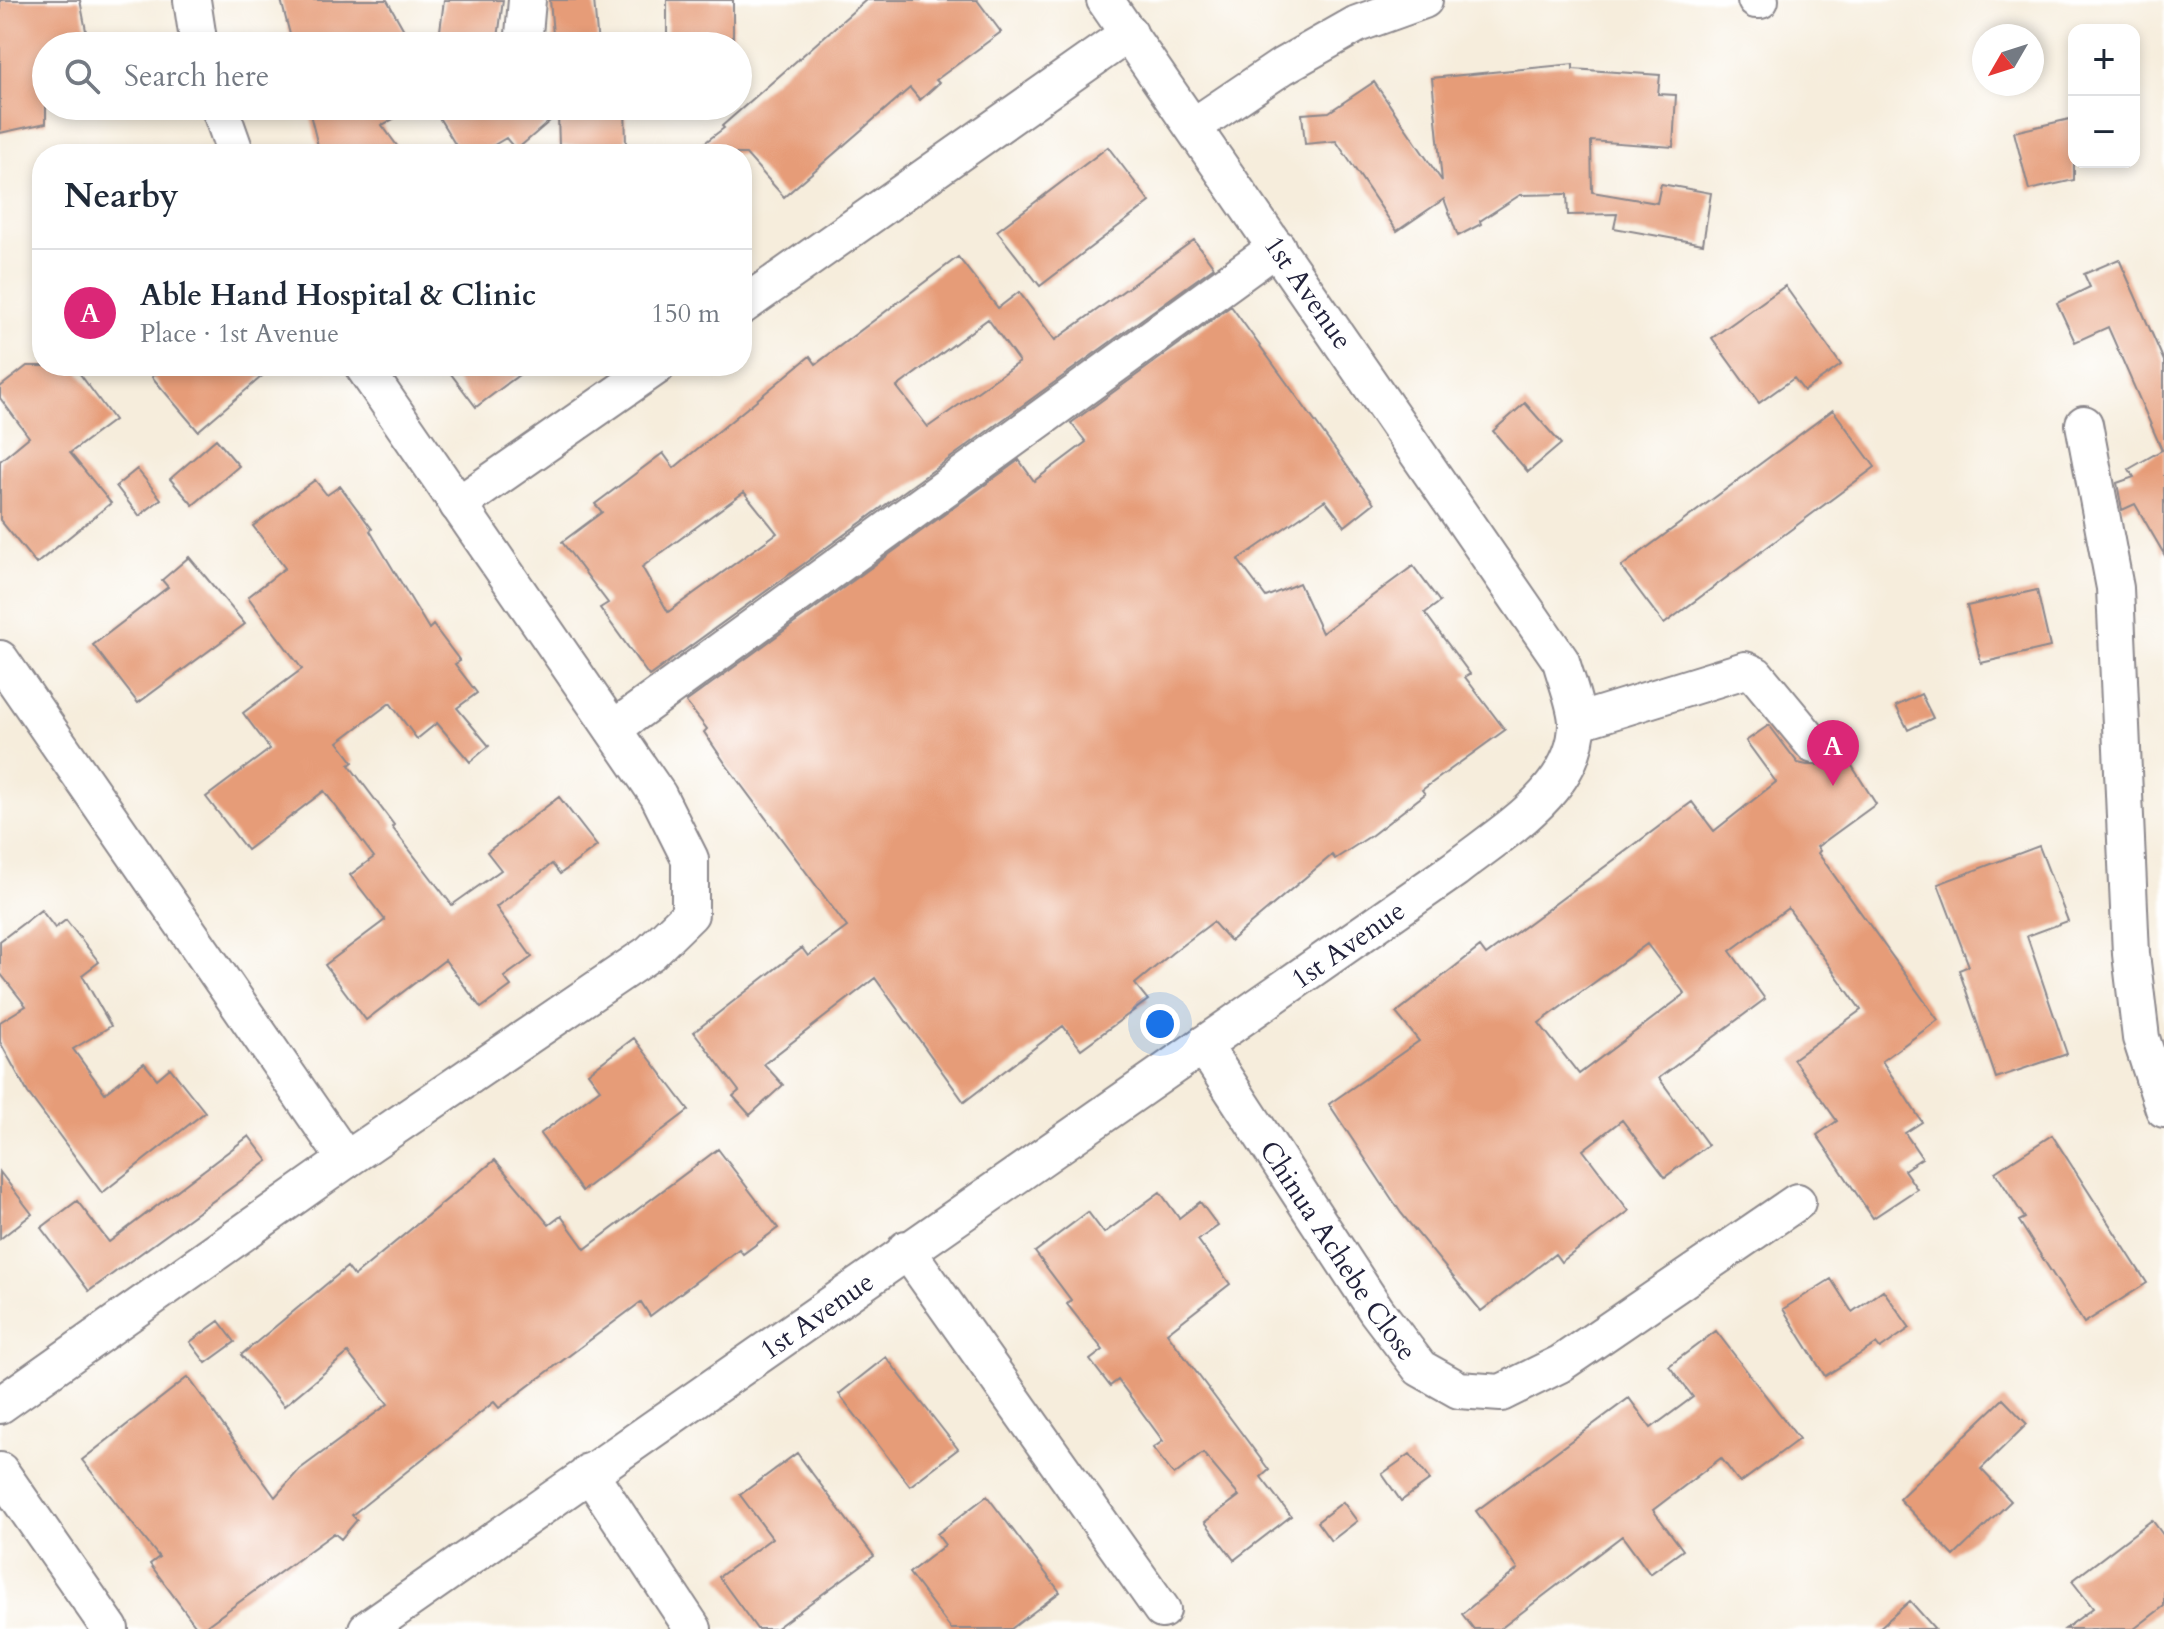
<!DOCTYPE html>
<meta charset="utf-8">
<style>
:root{--surface:#fff;--page:#f2f2f3;--text:#1f2937;--muted:#747a83;--line:#e0e1e3;--accent:#db2777}
body{margin:0;font-family:Cardo,serif;background:var(--page);color:var(--text)}
.controls{position:absolute;right:24px;top:24px;display:grid;overflow:hidden;border-radius:16px;box-shadow:0 4px 12px #0003}
.controls button{width:72px;height:72px;display:grid;place-items:center;padding:0;border:0;border-bottom:2px solid var(--line);background:var(--surface);color:var(--text);font:40px sans-serif}
.compass{position:absolute;left:1972px;top:24px;width:72px;height:72px;border-radius:50%;background:var(--surface);box-shadow:0 4px 12px #0003;rotate:231deg}
.you{position:absolute;left:1160px;top:1024px;width:28px;height:28px;margin:-20px;border:6px solid #fff;border-radius:50%;background:#1a73e8;box-shadow:0 0 0 12px #1a73e833}
.badge{display:grid;place-items:center;width:52px;height:52px;border-radius:50%;background:var(--accent);color:#fff;font-size:26px;font-weight:700}
.pin{position:absolute;translate:-50% -66px;filter:drop-shadow(0 2px 4px #0008)}
.pin::after{content:'';position:absolute;top:42px;width:28px;height:24px;background:inherit;clip-path:polygon(0 0,100% 0,50% 100%)}
.list{margin:0;padding:0;list-style:none}
h2{display:flex;justify-content:space-between;align-items:center;height:104px;margin:0;padding:0 32px;font-size:34px}
h2 small{font-size:26px;font-weight:400;color:var(--muted)}
.list li{display:grid;grid-template-columns:52px 1fr auto;gap:24px;align-items:center;box-sizing:border-box;height:128px;padding:0 32px;border-top:2px solid var(--line)}
.list b{display:block;font-size:30px;white-space:nowrap}
.list p{margin:0;font-size:26px;white-space:nowrap;color:var(--muted)}
.list em{font-size:26px;font-style:normal;color:var(--muted)}
.icon{flex:none;width:44px;height:44px;fill:none;stroke:currentColor;stroke-width:2;stroke-linecap:round;stroke-linejoin:round}
.map{position:relative;flex:none;width:2164px;height:1629px;overflow:hidden}
.search{position:absolute;background:var(--surface);box-shadow:0 4px 12px #0003;left:32px;top:32px;width:720px;height:88px;display:flex;align-items:center;gap:20px;box-sizing:border-box;padding:0 28px;border-radius:44px;color:var(--muted);font-size:30px}
.panel{position:absolute;background:var(--surface);box-shadow:0 4px 12px #0003;left:32px;top:144px;width:720px;height:232px;border-radius:32px}
.map>svg:first-child{display:block}
</style>
<div class="map">
<svg width="2164" height="1629" viewBox="0 0 2164 1629">
<rect width="100%" height="100%" fill="#fff"/>
<filter id="ink" filterUnits="userSpaceOnUse"><feTurbulence type="fractalNoise" baseFrequency=".0125" numOctaves="2"/><feDisplacementMap in="SourceGraphic" scale="16" xChannelSelector="R" yChannelSelector="G"/><feConvolveMatrix kernelMatrix="1 2 1 2 8 2 1 2 1" color-interpolation-filters="sRGB"/></filter>
<filter id="wash" filterUnits="userSpaceOnUse"><feTurbulence type="fractalNoise" baseFrequency=".006" numOctaves="4" result="noise"/><feDisplacementMap in="SourceGraphic" scale="32" xChannelSelector="R" yChannelSelector="G"/><feGaussianBlur stdDeviation="1.8" result="paint"/><feColorMatrix in="noise" values="0 0 0 0 0 0 0 0 0 0 0 0 0 0 0 0 0 1.4 0 .05"/><feComposite in="paint" operator="in"/></filter>
<g filter="url(#wash)">
<rect width="100%" height="100%" fill="#f6eddc"/>
<g id="blocks">
<path fill="#e69c78" fill-rule="evenodd" d="M 0,0 L 80,0 L 89,46 L 46,46 L 46,123 L 0,133 Z
M 281,0 L 387,0 L 413,46 L 293,46 Z
M 444,0 L 503,0 L 497,46 L 438,46 Z
M 550,0 L 594,0 L 598,46 L 554,46 Z
M 667,0 L 733,0 L 733,46 L 667,46 Z
M 866,0 L 977,0 L 1001,32 L 936,80 L 939,83 L 920,100 L 910,88 L 784,197 L 746,154 L 690,154 L 724,128 L 722,126 Z
M 1573,64 L 1573,69 L 1660,75 L 1658,94 L 1676,95 L 1673,147 L 1591,141 L 1592,192 L 1657,203 L 1661,184 L 1711,193 L 1703,244 L 1614,228 L 1617,214 L 1568,215 L 1567,194 L 1520,195 L 1480,221 L 1481,224 L 1458,236 L 1444,199 L 1397,231 L 1336,141 L 1305,144 L 1302,114 L 1329,112 L 1374,82 L 1442,181 L 1432,78 Z
M 308,106 L 417,106 L 382,125 L 403,154 L 320,154 Z
M 432,106 L 625,106 L 626,145 L 559,146 L 558,114 L 516,150 L 506,138 L 479,154 L 461,154 Z
M 2074,118 L 2074,180 L 2029,190 L 2014,132 Z
M 1108,147 L 1150,202 L 1040,286 L 997,231 Z
M 1194,240 L 1214,267 L 649,676 L 600,608 L 608,603 L 562,542 L 602,512 L 595,504 L 663,453 L 674,468 L 810,356 L 816,364 L 958,257 L 998,308 L 1019,292 L 1055,340 ZM 988,319 L 1019,362 L 928,427 L 897,387 ZM 744,492 L 777,533 L 668,612 L 642,567 Z
M 2119,259 L 2164,361 L 2164,554 L 2135,504 L 2122,510 L 2117,483 L 2134,477 L 2129,469 L 2162,450 L 2108,327 L 2075,342 L 2057,303 L 2090,287 L 2084,274 Z
M 1785,286 L 1841,365 L 1804,391 L 1794,378 L 1759,403 L 1712,338 Z
M 1231,306 L 1374,503 L 1345,526 L 1325,500 L 1238,560 L 1266,597 L 1299,583 L 1322,633 L 1413,566 L 1440,602 L 1425,613 L 1470,674 L 1465,677 L 1505,730 L 1422,790 L 1425,794 L 1372,835 L 1335,859 L 1332,855 L 1230,941 L 1213,922 L 1172,953 L 1135,984 L 1148,1000 L 1081,1049 L 1063,1026 L 964,1102 L 875,978 L 764,1064 L 783,1085 L 750,1115 L 733,1096 L 739,1091 L 694,1032 L 802,948 L 808,956 L 847,927 L 727,766 L 704,732 L 707,729 L 686,702 L 1019,460 L 1034,481 L 1086,442 L 1071,423 Z
M 27,366 L 74,366 L 114,420 L 70,453 L 111,503 L 36,564 L 0,520 L 0,461 L 29,437 L 0,398 L 0,387 Z
M 164,366 L 274,366 L 198,431 L 152,377 Z
M 445,366 L 531,366 L 476,407 Z
M 1525,403 L 1561,444 L 1528,472 L 1493,431 Z
M 1833,410 L 1875,467 L 1664,624 L 1621,567 Z
M 216,439 L 239,466 L 193,505 L 170,479 Z
M 137,469 L 161,499 L 139,516 L 116,486 Z
M 315,480 L 327,495 L 340,486 L 372,529 L 370,531 L 429,629 L 433,625 L 460,661 L 455,664 L 477,693 L 457,708 L 489,746 L 470,762 L 437,723 L 417,739 L 390,703 L 338,742 L 353,762 L 349,765 L 394,825 L 392,827 L 452,905 L 501,870 L 487,852 L 559,797 L 597,846 L 560,874 L 552,864 L 496,907 L 532,957 L 504,977 L 511,986 L 481,1008 L 445,960 L 366,1020 L 325,965 L 385,920 L 350,875 L 374,857 L 324,791 L 247,850 L 206,797 L 270,749 L 243,713 L 302,669 L 248,597 L 285,568 L 253,526 Z
M 189,557 L 245,624 L 138,703 L 93,645 L 168,587 L 162,580 Z
M 2037,590 L 2050,647 L 1981,663 L 1967,606 Z
M 1921,694 L 1933,718 L 1908,730 L 1896,706 Z
M 1769,725 L 1798,763 L 1807,765 L 1818,765 L 1828,761 L 1835,739 L 1876,804 L 1817,847 L 1820,851 L 1818,853 L 1938,1020 L 1882,1061 L 1922,1122 L 1905,1133 L 1922,1158 L 1904,1170 L 1917,1189 L 1873,1218 L 1817,1135 L 1837,1121 L 1793,1059 L 1861,1010 L 1788,908 L 1730,951 L 1765,999 L 1659,1078 L 1708,1145 L 1665,1177 L 1622,1120 L 1583,1150 L 1629,1211 L 1561,1262 L 1555,1254 L 1481,1311 L 1401,1213 L 1329,1104 L 1419,1041 L 1396,1013 L 1480,947 L 1486,955 L 1692,802 L 1714,831 L 1776,782 L 1746,741 ZM 1647,944 L 1685,994 L 1579,1074 L 1539,1023 Z
M 2039,846 L 2068,921 L 2027,936 L 2067,1054 L 1996,1078 L 1959,970 L 1969,966 L 1938,884 Z
M 41,910 L 55,928 L 66,920 L 99,962 L 82,975 L 111,1026 L 73,1049 L 105,1093 L 144,1063 L 157,1079 L 170,1068 L 205,1112 L 102,1193 L 28,1093 L 0,1042 L 0,1022 L 26,1006 L 0,973 L 0,941 Z
M 634,1038 L 689,1110 L 582,1191 L 540,1134 L 600,1089 L 588,1073 Z
M 2052,1135 L 2147,1283 L 2084,1323 L 2019,1221 L 2025,1218 L 1995,1172 Z
M 249,1136 L 268,1161 L 89,1291 L 41,1228 L 77,1201 L 109,1242 Z
M 718,1149 L 778,1228 L 743,1254 L 739,1249 L 650,1316 L 641,1302 L 499,1408 L 494,1402 L 352,1515 L 357,1520 L 341,1539 L 334,1533 L 202,1629 L 198,1629 L 150,1564 L 159,1557 L 82,1460 L 188,1377 L 275,1497 L 300,1469 L 388,1404 L 348,1353 L 284,1406 L 241,1355 L 347,1267 L 354,1276 L 495,1160 L 549,1225 L 561,1216 L 585,1249 Z
M 0,1172 L 32,1214 L 0,1239 Z
M 1160,1192 L 1179,1218 L 1200,1202 L 1218,1226 L 1198,1240 L 1230,1284 L 1167,1333 L 1269,1470 L 1261,1477 L 1291,1516 L 1234,1560 L 1205,1522 L 1239,1496 L 1203,1453 L 1174,1475 L 1153,1448 L 1163,1441 L 1118,1380 L 1110,1386 L 1090,1360 L 1103,1350 L 1067,1304 L 1071,1300 L 1035,1252 L 1088,1212 L 1104,1233 Z
M 1831,1279 L 1852,1312 L 1883,1290 L 1910,1328 L 1880,1349 L 1876,1344 L 1825,1376 L 1783,1309 Z
M 219,1321 L 235,1342 L 206,1363 L 190,1342 Z
M 1716,1331 L 1799,1439 L 1740,1483 L 1721,1458 L 1653,1510 L 1683,1550 L 1650,1574 L 1622,1536 L 1500,1629 L 1474,1629 L 1462,1614 L 1518,1569 L 1476,1511 L 1629,1398 L 1651,1428 L 1693,1397 L 1669,1366 Z
M 886,1357 L 958,1449 L 910,1486 L 839,1394 Z
M 2003,1399 L 2027,1424 L 1981,1469 L 2011,1501 L 1954,1556 L 1899,1499 Z
M 797,1453 L 874,1556 L 775,1629 L 757,1629 L 719,1577 L 772,1538 L 740,1495 Z
M 1410,1454 L 1430,1480 L 1401,1501 L 1382,1474 Z
M 987,1496 L 1060,1592 L 1011,1629 L 951,1629 L 909,1573 L 945,1545 L 937,1534 Z
M 1343,1502 L 1357,1521 L 1331,1541 L 1317,1522 Z
M 2152,1520 L 2164,1536 L 2164,1606 L 2134,1629 L 2065,1629 L 2093,1608 L 2072,1581 Z
M 1910,1601 L 1935,1629 L 1878,1629 Z"/>
</g>
</g>
<g filter="url(#ink)">
<use href="#blocks" fill-opacity="0" stroke="#8c888c" stroke-width="2"/>
<g fill="none" stroke-linecap="round" stroke-linejoin="round">
<g stroke="#8c888c" stroke-width="40">
<g id="minor">
<path d="M 192,0 L 199,46"/>
<path d="M 1756,0 L 1760,0"/>
<path d="M 523,46 L 527,0"/>
<path d="M 219,106 L 236,154"/>
<path d="M 1194,126 L 1283,66 L 1357,24 L 1424,0"/>
<path d="M 742,306 L 1129,33"/>
<path d="M 2084,424 L 2115,588 L 2131,954 L 2141,1038 L 2164,1109"/>
<path d="M 458,505 L 657,366"/>
<path d="M 0,659 L 346,1160"/>
<path d="M 1577,722 L 1745,670 L 1756,675 L 1814,745"/>
<path d="M 613,729 L 1277,247"/>
<path id="s1" d="M 1203,1045 L 1376,1310 L 1420,1368 L 1459,1390 L 1501,1393 L 1560,1364 L 1797,1202"/>
<path d="M 906,1249 L 1162,1610"/>
<path d="M 0,1405 L 346,1160 L 650,953 L 690,914 L 690,859 L 658,795 L 363,366"/>
<path d="M 0,1471 L 110,1629"/>
<path d="M 589,1472 L 693,1629"/>
<path id="s2" d="M 367,1629 L 1455,869 C 1502,832 1578,789 1577,722 C 1576,703 1566,680 1561,661 L 1105,0"/>
</g>
</g>
<use href="#minor" stroke="#fff" stroke-width="36"/>
</g>
</g>
<g text-anchor="middle" stroke-width="7" stroke-linejoin="round" paint-order="stroke">
<g font-size="28" fill="#22223b" stroke="#fff">
<text transform="translate(1309 292) rotate(55)" y="10">1st Avenue</text>
<text dy="10" stroke="none"><textPath href="#s2" startOffset="1196">1st Avenue</textPath></text>
<text dy="10" stroke="none"><textPath href="#s1" startOffset="246">Chinua Achebe Close</textPath></text>
<text dy="10" stroke="none"><textPath href="#s2" startOffset="548">1st Avenue</textPath></text>
</g>
</g>
</svg>
<div class="controls">
<button>+</button>
<button>−</button>
</div>
<svg class="compass" viewBox="-18 -18 36 36"><path d="M0-13l5 13h-10z" fill="#e53935"/><path d="M0 13l5-13h-10z" fill="#747a83"/></svg>
<div class="you"></div>
<div class="pin badge" style="left:1833px;top:786px">A</div>
<div class="search"><svg class="icon" aria-label="search" viewBox="0 0 24 24"><circle cx="10" cy="10" r="6"/><path d="M15 15l6 6"/></svg>Search here</div>
<section class="panel">
<h2>Nearby<small></small></h2>
<ul class="list">
<li><span class="badge">A</span><div><b>Able Hand Hospital &amp; Clinic</b><p>Place · 1st Avenue</p></div><em>150 m</em></li>
</ul>
</section>
</div>
